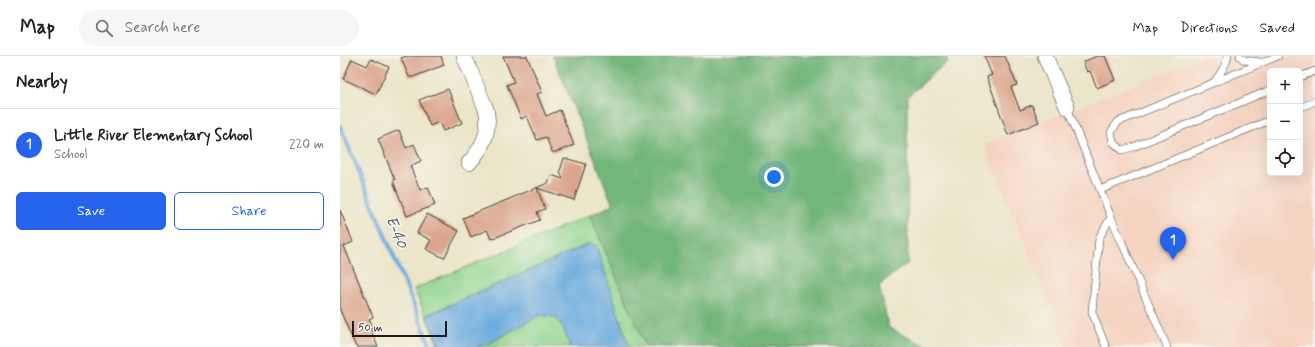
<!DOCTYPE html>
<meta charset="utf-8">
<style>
:root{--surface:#fff;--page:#f6f6f6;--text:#202124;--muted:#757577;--line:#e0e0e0;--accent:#2563eb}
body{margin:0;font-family:Mynerve,sans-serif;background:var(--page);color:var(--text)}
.controls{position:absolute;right:12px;top:12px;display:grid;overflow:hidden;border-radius:6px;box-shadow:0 4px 16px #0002}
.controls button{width:36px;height:36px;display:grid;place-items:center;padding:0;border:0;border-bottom:1px solid var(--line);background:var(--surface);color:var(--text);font:20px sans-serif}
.scale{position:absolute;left:12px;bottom:10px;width:95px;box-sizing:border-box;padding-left:4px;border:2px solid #1c1c1c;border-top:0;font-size:11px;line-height:14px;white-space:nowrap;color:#1c1c1c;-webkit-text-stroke:3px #f7f3e8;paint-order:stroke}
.you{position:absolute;left:434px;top:121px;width:14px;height:14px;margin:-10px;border:3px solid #fff;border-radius:50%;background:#1a73e8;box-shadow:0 0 0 6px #1a73e833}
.badge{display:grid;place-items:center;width:26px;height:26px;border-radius:50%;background:var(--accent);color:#fff;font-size:13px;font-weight:700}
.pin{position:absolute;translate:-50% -33px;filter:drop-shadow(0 1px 2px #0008)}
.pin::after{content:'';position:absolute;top:21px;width:14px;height:12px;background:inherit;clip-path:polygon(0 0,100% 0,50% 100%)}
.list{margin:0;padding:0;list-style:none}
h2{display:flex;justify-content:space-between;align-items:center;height:52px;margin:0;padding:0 16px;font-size:17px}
h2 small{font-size:13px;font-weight:400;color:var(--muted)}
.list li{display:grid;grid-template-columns:26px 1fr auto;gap:12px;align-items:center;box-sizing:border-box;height:72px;padding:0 16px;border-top:1px solid var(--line)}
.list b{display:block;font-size:15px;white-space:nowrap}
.list p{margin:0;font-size:13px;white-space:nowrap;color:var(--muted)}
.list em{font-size:13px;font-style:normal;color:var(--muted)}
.actions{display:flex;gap:8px;padding:12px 16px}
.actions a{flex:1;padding:9px 0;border:1px solid var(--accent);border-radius:6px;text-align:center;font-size:14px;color:var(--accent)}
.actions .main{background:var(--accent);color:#fff}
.icon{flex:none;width:22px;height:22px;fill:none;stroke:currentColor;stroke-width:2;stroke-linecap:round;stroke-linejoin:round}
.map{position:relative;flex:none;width:975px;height:291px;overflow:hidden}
header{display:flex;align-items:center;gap:24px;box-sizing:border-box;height:56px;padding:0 20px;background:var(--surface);border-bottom:1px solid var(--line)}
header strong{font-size:19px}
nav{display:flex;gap:22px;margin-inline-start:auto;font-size:14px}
.search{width:280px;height:36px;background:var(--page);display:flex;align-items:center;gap:10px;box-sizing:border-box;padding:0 14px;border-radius:22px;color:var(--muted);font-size:15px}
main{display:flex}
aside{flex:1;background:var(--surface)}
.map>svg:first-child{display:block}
</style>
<header>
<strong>Map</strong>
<div class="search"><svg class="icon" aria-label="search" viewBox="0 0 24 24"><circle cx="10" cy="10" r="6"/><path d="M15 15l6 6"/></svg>Search here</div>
<nav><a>Map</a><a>Directions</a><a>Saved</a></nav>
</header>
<main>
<aside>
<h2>Nearby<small></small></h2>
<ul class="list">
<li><span class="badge">1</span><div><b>Little River Elementary School</b><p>School</p></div><em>220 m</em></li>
</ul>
<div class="actions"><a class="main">Save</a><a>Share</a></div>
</aside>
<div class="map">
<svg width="975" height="291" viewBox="0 0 975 291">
<rect width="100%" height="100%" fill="#f7f3e8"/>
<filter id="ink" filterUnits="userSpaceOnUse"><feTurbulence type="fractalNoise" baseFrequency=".025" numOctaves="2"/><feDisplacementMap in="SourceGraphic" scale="8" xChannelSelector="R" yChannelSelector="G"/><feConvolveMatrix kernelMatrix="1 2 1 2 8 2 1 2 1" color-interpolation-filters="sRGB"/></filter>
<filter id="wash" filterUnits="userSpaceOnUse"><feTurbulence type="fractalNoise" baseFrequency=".012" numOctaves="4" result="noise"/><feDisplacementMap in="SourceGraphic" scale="16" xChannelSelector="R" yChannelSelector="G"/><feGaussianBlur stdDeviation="0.9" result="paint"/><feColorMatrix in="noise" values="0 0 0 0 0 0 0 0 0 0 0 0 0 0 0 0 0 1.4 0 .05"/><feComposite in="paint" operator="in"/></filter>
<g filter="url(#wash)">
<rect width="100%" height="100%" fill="#ebe5c9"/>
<path fill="#f5d3c1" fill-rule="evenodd" d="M 866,0 L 975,0 L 975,291 L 727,291 L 644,89 ZM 930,15 L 960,15 L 960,117 L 930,117 Z"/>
<path fill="#8fd58f" stroke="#567856" d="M 250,159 L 306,291 L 289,291 L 256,189 L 249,188 L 86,259 L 99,291 L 74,233 Z
M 200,259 L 215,261 L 223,271 L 230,291 L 137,291 L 150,287 Z"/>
<path fill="#73b67a" stroke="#48694b" d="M 213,0 L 606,0 L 608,5 L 567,41 L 568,207 L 539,229 L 549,272 L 588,291 L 306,291 L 250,159 L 273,149 Z"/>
<path fill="#6aabde" stroke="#43647d" d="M 249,188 L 256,189 L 289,291 L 230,291 L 223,271 L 215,261 L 200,259 L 150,287 L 137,291 L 100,291 L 86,260 Z"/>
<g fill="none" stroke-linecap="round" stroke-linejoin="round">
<path stroke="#6aabde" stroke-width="4" d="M 0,70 L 91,291"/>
</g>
<g id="blocks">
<path fill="#dba58d" d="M 67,0 L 101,0 L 104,9 L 73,21 L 69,21 L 61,2 Z
M 163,0 L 187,0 L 202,36 L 197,38 L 206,60 L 220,54 L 234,89 L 216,96 L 212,96 L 206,81 L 197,84 L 187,60 L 181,63 L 167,29 L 174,26 Z
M 644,0 L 665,0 L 677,29 L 671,31 L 680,54 L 692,49 L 699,66 L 668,79 L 647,21 L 652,19 Z
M 757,0 L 765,0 L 775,24 L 757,32 L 750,15 L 747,16 L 743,6 Z
M 12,3 L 27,10 L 31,3 L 49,11 L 36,38 L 3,23 Z
M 108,33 L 122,67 L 103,75 L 99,66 L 90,70 L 79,44 Z
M 59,74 L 66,92 L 74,88 L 81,105 L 70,110 L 80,134 L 88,131 L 95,149 L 67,160 L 53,125 L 55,124 L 38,83 Z
M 224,102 L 246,108 L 234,144 L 197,132 L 205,153 L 197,156 L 200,164 L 151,183 L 147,174 L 131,181 L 123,162 L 208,127 L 211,119 L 223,123 L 220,115 Z
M 0,154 L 13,186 L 4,190 L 33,261 L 29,263 L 33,271 L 30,272 L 38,291 L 16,291 L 0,254 Z
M 87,158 L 119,175 L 104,202 L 86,193 L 91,184 L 77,177 Z"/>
</g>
</g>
<g filter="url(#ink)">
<use href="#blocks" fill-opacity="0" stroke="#3b3a36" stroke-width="1"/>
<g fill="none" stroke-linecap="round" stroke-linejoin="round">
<g stroke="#3b3a36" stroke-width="8">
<path id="service" d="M 900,0 L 904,4 L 921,6
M 960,21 L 975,15
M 874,26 C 880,18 886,10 888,0
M 930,34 L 793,91 L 782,94 L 773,86 L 771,76 L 778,66 L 938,0
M 727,51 L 771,161 L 827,291
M 960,52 L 975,45
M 760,134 L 930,64
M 766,291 L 752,256 L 759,182 L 771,161"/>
</g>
<g stroke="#3b3a36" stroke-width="16">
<path id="minor" d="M 124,0 L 146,53 C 151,73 143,92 129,107
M 705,0 L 727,51"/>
</g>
<use href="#service" stroke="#fff" stroke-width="7"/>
<use href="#minor" stroke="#fff" stroke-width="15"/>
</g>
</g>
<g text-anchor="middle" stroke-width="3.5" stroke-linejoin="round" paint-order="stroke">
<g font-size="15" font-style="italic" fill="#3b556a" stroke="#f7f3e8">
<text transform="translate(57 176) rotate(68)" y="5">E-40</text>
</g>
</g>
</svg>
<div class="controls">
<button>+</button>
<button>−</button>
<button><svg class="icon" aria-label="locate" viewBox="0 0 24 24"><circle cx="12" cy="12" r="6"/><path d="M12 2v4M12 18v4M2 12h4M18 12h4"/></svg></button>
</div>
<div class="scale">50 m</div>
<div class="you"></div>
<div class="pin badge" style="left:833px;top:204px">1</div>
</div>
</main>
